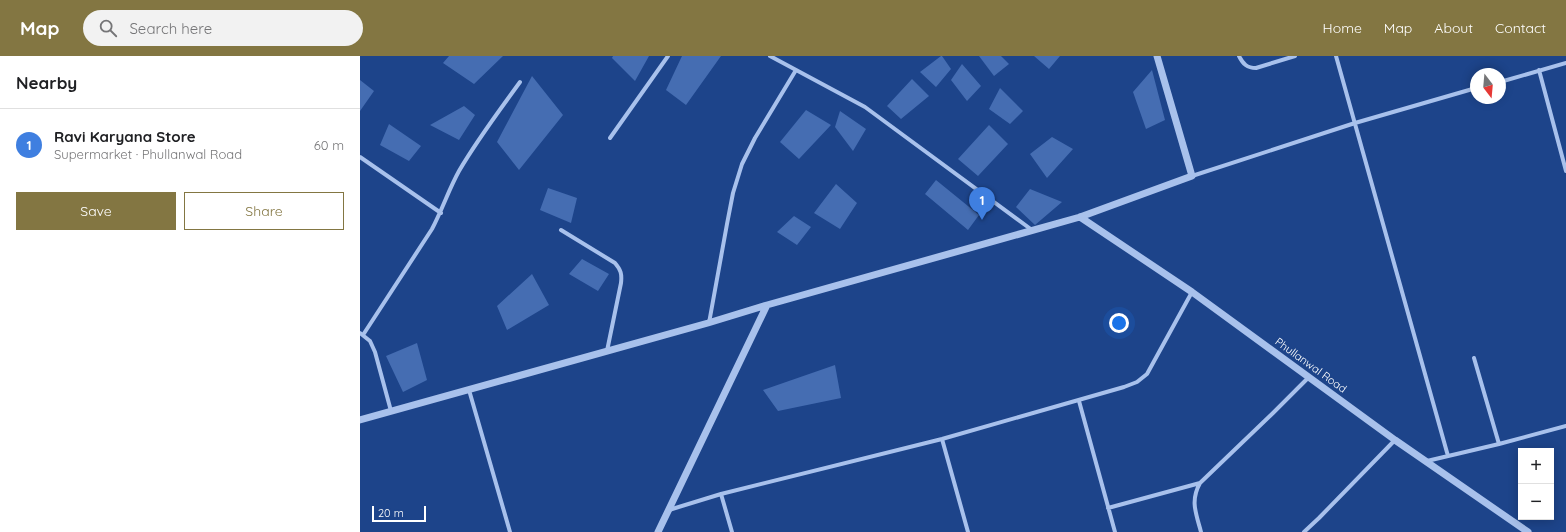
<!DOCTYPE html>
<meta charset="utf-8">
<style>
:root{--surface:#fff;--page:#f2f2f2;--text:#202124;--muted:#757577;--line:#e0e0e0;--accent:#837642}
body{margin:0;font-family:Quicksand,sans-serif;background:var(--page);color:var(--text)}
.controls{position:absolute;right:12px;bottom:12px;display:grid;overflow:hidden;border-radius:0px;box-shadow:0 2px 10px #0003}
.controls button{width:36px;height:36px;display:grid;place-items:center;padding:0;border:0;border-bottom:1px solid var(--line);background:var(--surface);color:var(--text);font:20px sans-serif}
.compass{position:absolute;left:1110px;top:12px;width:36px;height:36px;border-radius:50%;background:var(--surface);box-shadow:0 2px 10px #0003;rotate:164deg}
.scale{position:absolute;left:12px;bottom:10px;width:54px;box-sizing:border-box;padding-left:4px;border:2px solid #fff;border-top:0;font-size:11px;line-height:14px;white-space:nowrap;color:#fff;-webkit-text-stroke:3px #1d448a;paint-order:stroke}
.you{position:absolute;left:759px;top:267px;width:14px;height:14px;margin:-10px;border:3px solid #fff;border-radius:50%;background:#1a73e8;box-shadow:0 0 0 6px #1a73e833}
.badge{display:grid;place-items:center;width:26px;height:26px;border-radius:50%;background:var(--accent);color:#fff;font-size:13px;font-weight:700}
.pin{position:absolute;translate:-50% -33px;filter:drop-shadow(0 1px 2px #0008)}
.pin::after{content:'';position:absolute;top:21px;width:14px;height:12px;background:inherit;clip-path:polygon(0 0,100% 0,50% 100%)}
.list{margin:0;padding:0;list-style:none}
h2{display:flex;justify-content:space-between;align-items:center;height:52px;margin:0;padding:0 16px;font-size:17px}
h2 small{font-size:13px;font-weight:400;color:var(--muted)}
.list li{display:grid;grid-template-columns:26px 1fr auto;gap:12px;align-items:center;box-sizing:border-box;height:72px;padding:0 16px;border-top:1px solid var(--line)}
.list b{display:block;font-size:15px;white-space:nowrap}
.list p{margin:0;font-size:13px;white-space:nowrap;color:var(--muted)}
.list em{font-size:13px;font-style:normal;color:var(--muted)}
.actions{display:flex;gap:8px;padding:12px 16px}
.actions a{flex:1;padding:9px 0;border:1px solid var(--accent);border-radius:0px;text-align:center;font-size:14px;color:var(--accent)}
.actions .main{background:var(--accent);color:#fff}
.icon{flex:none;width:22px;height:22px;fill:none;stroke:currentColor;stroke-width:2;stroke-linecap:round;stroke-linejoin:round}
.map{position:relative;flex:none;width:1206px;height:476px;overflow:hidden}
header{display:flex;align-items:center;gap:24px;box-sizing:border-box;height:56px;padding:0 20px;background:var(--accent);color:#fff}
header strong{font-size:19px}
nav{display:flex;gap:22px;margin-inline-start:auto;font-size:14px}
.search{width:280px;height:36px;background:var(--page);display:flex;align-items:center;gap:10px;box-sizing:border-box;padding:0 14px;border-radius:22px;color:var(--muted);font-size:15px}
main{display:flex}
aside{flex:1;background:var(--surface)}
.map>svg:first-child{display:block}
</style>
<header>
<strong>Map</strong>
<div class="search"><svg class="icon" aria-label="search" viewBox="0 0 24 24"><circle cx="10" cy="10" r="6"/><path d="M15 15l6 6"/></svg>Search here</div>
<nav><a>Home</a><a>Map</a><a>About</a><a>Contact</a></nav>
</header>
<main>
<aside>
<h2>Nearby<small></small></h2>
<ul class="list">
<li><span class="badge" style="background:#3f7fe0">1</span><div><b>Ravi Karyana Store</b><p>Supermarket · Phullanwal Road</p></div><em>60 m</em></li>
</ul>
<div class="actions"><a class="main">Save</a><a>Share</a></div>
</aside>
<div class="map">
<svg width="1206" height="476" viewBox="0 0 1206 476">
<rect width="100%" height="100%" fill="#1d448a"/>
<path fill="#456db2" d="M 89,0 L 143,0 L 114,28 L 83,7 Z
M 253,0 L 289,0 L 275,25 L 252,2 Z
M 322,0 L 361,0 L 326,49 L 306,34 Z
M 581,0 L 582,0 L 591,13 L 576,31 L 560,16 Z
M 619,0 L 641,0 L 649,8 L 634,20 Z
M 674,0 L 700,0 L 689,13 Z
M 602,8 L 621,30 L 607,45 L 591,24 Z
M 792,14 L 805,64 L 786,73 L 773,36 Z
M 172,20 L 203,59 L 159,114 L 137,86 Z
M 552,23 L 569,40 L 541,63 L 527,50 Z
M 0,24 L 14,35 L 0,55 Z
M 640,32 L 663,55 L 650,68 L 629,53 Z
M 104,50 L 115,59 L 99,84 L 70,69 Z
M 446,54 L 471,69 L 439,103 L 420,86 Z
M 480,55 L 506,73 L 493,95 L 475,71 Z
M 29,68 L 61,90 L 49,105 L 20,89 Z
M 629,69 L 648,88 L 618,120 L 598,103 Z
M 692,81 L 713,93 L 687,122 L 670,98 Z
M 576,124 L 619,159 L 608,174 L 565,138 Z
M 476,128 L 497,147 L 480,173 L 454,157 Z
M 188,132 L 217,142 L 211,167 L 180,154 Z
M 670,133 L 702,146 L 675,169 L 656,151 Z
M 434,160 L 451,171 L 437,189 L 417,176 Z
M 222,203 L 249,218 L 238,235 L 209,218 Z
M 172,218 L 189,249 L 147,274 L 137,250 Z
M 57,287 L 67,324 L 43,336 L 26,300 Z
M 475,309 L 481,342 L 418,355 L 403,334 Z"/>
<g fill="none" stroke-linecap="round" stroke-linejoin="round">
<path stroke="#a8c1ec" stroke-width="4" d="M 410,0 L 505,51 L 672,174
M 879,0 C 883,8 887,12 896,12 L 935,0
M 976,0 L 1088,400
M 1179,14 L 1206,115
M 1140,26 L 1206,7
M 250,82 L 308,0
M 0,101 L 81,157
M 832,120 L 995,67 L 1116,32
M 201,174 L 255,207 C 261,214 262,218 261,227 L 247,295
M 349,267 L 367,168 L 373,137 L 382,108 L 395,82 L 436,14
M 0,277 L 10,285 L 15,296 L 31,355
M 3,279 L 72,173 C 82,154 89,133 99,115 C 117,84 139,55 160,26
M 1114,302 L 1139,388
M 109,334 L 150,476
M 719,345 L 755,476
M 582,383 L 608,476
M 1067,405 L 1139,388 L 1206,370
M 361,438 L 372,476
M 748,452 L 840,427
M 309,454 L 361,438 L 582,383 L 764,331 L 777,326 L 787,318 L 832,236
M 841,476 C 836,457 830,445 840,427 L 913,357 L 949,321
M 944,476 L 959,462 L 1035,384"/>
<path stroke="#a8c1ec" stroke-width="7" d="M 720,161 L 832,236 L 1035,384 L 1168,476
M 0,364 L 348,267 L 407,249
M 298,476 L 407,249 L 720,161 L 832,120 L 797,0"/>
</g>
<g text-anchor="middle" stroke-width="4" stroke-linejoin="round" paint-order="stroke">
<g font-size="11" fill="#fff" stroke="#1d448a">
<text transform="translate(951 309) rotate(36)" y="4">Phullanwal Road</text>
</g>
</g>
</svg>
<div class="controls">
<button>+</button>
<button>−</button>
</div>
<svg class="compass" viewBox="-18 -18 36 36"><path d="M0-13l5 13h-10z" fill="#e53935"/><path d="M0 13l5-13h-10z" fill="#757577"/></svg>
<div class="scale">20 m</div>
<div class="you"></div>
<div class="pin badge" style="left:622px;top:164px;background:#3f7fe0">1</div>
</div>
</main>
